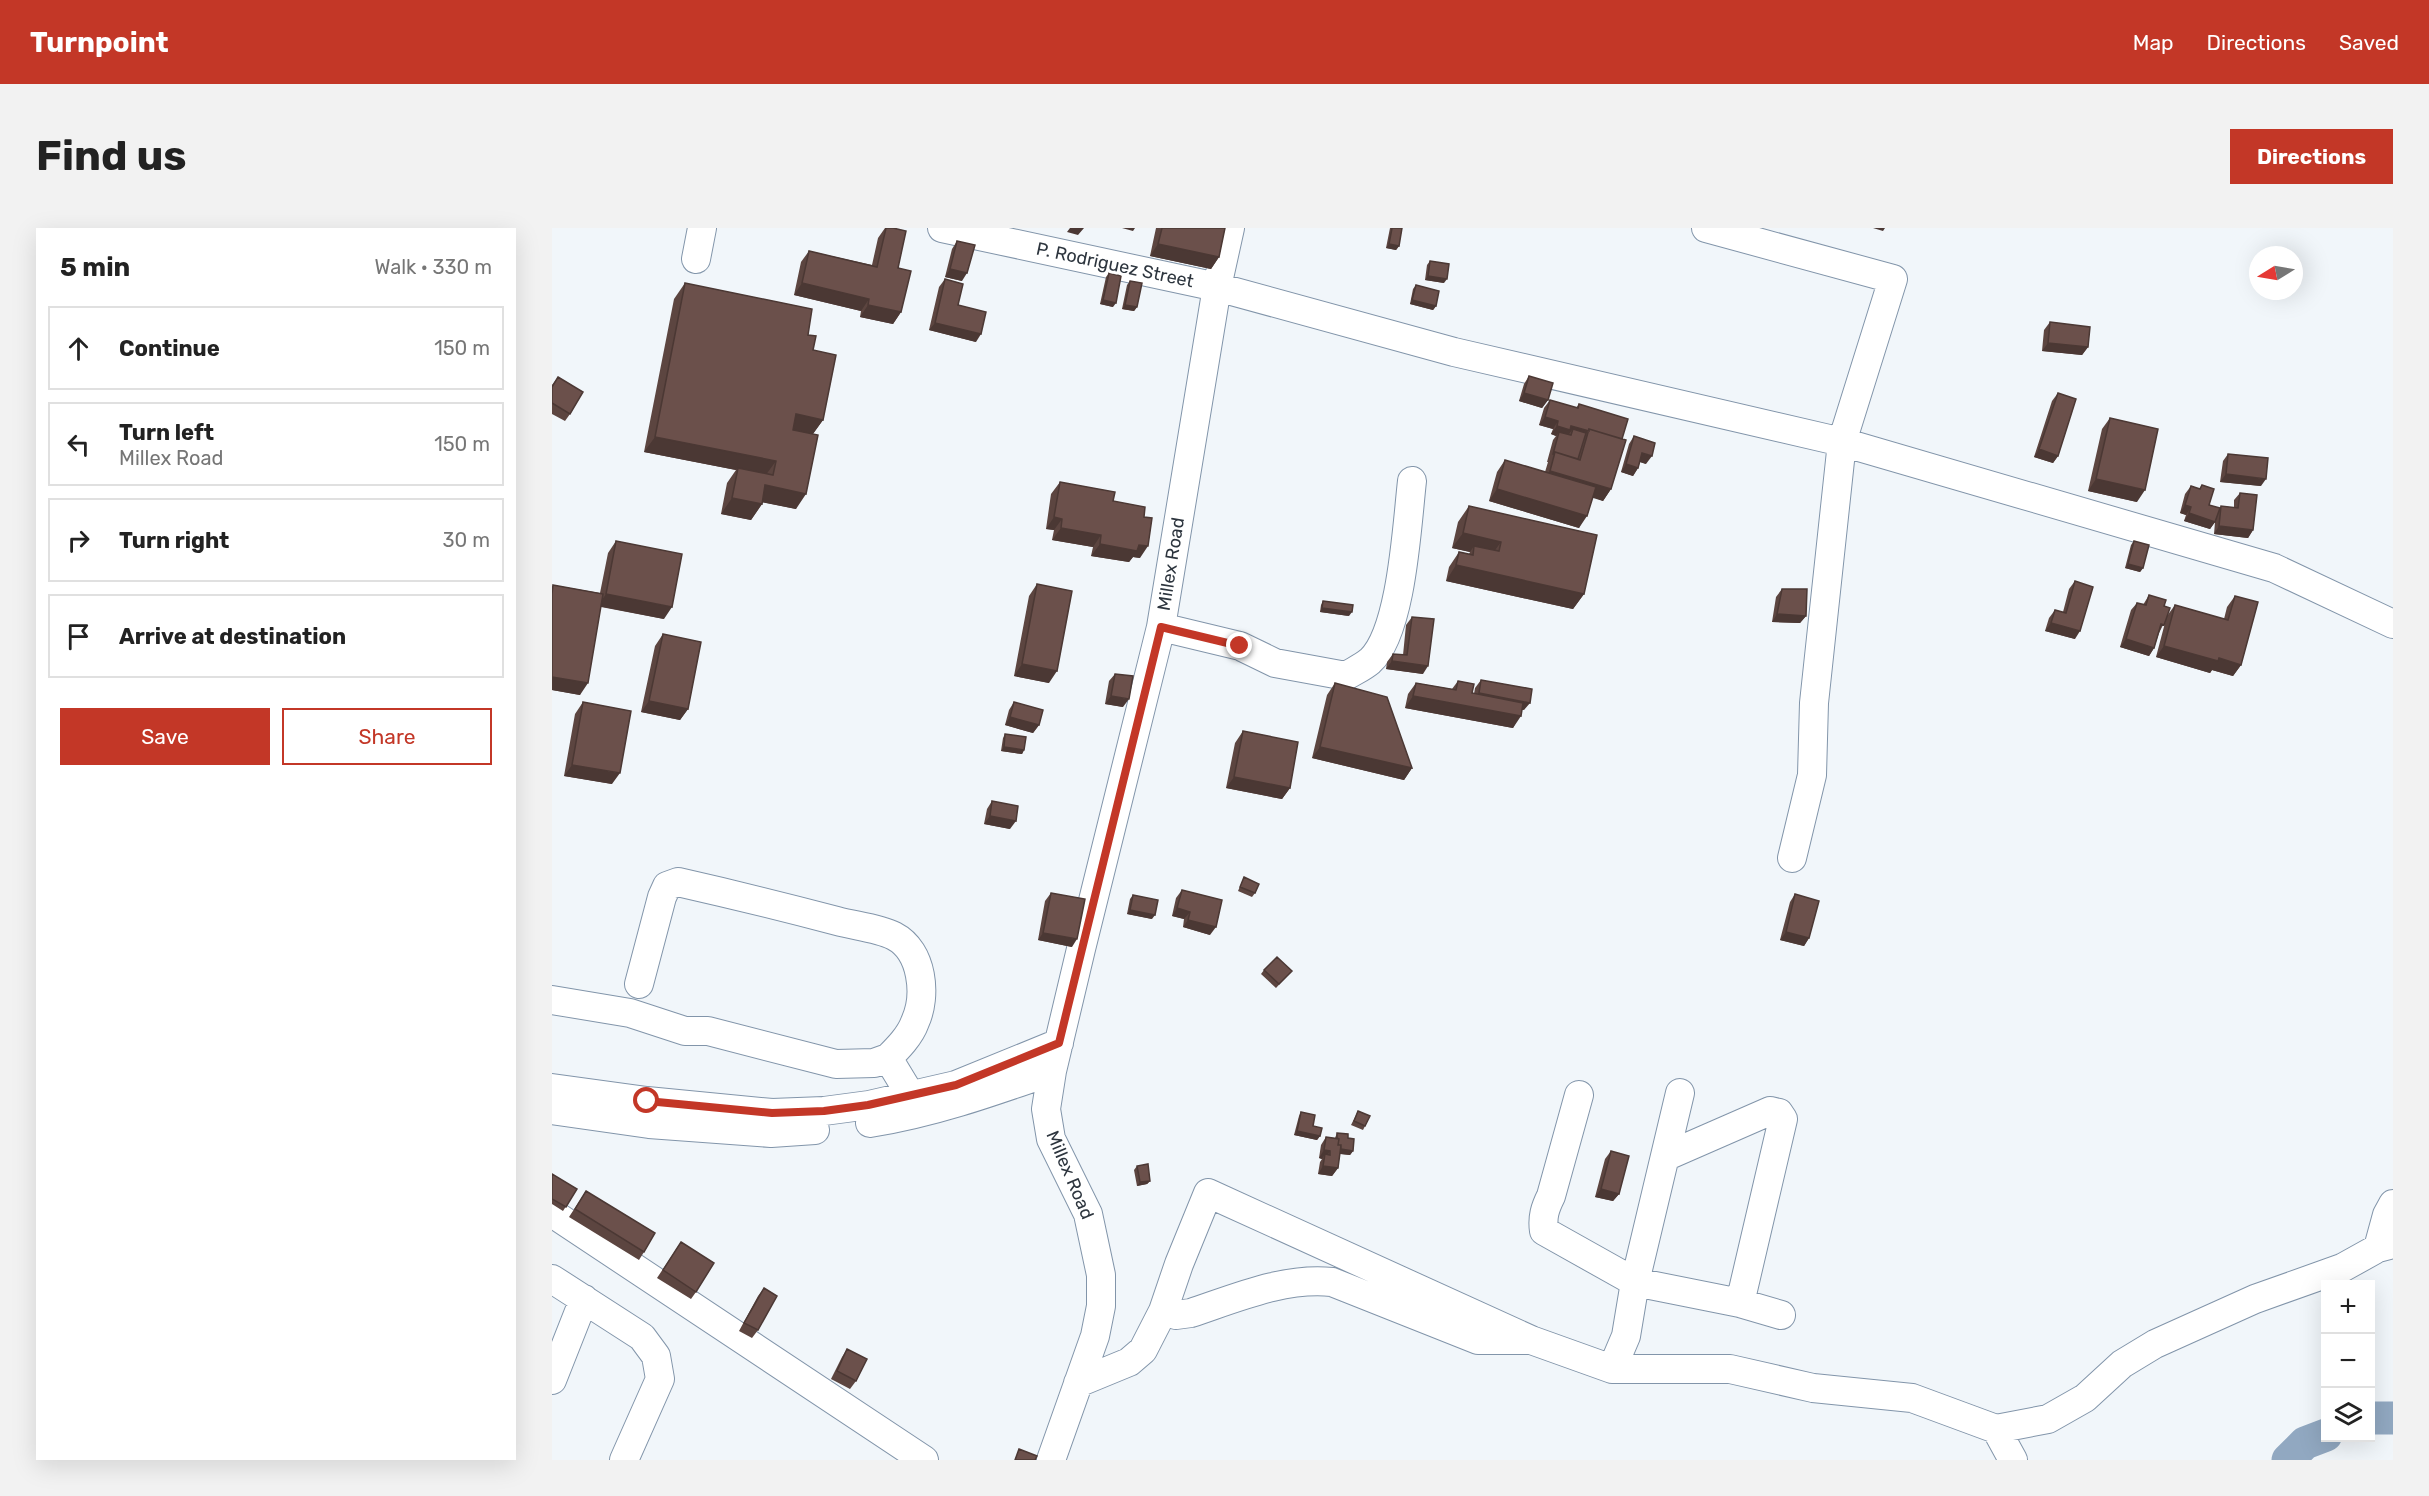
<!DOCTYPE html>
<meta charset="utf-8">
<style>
:root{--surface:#fff;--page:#f2f2f2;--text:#222;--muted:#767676;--line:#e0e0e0;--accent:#c33727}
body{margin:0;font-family:Rubik,sans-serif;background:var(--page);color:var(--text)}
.controls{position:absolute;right:18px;bottom:18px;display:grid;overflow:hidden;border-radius:0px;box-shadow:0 6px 24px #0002}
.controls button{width:54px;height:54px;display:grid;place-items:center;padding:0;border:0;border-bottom:2px solid var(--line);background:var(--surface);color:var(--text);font:30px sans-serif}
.compass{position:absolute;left:1697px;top:18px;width:54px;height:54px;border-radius:50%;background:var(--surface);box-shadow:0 6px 24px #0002;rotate:259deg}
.stop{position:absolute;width:18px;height:18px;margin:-14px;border:4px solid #c33727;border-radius:50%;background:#fff}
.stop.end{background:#c33727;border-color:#fff;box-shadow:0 2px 6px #0008}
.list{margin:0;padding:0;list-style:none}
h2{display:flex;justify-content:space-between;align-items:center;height:78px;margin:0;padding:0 24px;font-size:26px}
h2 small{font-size:20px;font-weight:400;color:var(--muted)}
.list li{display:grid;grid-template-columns:39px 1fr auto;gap:18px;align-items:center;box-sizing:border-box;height:84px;margin:0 12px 12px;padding:0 12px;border:2px solid var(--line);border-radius:0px}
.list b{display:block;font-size:22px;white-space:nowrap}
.list p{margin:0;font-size:20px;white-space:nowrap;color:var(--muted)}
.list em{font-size:20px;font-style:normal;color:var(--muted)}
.actions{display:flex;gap:12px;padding:18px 24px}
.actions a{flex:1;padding:14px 0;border:2px solid var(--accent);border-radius:0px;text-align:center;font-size:21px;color:var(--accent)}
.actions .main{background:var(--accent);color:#fff}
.icon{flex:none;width:33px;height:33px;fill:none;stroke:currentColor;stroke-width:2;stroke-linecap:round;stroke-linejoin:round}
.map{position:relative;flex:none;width:1841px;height:1232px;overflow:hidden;border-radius:0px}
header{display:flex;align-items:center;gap:36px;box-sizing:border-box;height:84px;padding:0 30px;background:var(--accent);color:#fff}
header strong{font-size:28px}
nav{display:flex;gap:33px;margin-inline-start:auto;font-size:21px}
.intro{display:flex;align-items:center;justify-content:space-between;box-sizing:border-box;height:144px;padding:0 36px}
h1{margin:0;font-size:42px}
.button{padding:15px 27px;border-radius:0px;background:var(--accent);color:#fff;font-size:21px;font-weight:700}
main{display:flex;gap:36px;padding:0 36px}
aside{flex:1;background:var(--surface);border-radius:0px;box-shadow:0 6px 24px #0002}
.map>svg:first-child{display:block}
</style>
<header>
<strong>Turnpoint</strong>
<nav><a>Map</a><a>Directions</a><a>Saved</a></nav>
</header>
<div class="intro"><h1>Find us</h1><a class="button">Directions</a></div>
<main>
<aside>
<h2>5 min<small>Walk · 330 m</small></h2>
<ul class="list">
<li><svg class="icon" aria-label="ahead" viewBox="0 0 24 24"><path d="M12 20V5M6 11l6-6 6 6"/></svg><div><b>Continue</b></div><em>150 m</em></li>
<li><svg class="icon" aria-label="left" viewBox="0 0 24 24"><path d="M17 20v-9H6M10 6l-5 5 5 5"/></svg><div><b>Turn left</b><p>Millex Road</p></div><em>150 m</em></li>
<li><svg class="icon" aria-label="right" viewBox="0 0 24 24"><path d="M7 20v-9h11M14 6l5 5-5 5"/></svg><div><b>Turn right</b></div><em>30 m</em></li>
<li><svg class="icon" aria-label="arrive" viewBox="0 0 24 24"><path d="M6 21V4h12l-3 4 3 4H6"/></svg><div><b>Arrive at destination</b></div></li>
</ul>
<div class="actions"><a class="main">Save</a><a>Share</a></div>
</aside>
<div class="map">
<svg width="1841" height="1232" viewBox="0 0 1841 1232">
<rect width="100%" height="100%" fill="#f1f6fa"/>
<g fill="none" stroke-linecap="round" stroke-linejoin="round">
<path stroke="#91a8c1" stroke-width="33" d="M 1818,1190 L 1841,1190
M 1736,1232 L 1753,1215 L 1774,1207"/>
<g stroke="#8295aa" stroke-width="30">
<path id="minor" d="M 390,0 L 665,59 L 902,124 L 1290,214 L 1722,340 L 1841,396
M 1154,0 L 1341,51 L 1290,214 L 1262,475 L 1260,547 L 1240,630
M 144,31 L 150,0
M 609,399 L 688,418 L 723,435 L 794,448 C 802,443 811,439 818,433 C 850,404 855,296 860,253
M 87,756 L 110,669 L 115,658 L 126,654 C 179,666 232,679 285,693 C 303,698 326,700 342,708 C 371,723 375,768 363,794 C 358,808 346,820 336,830
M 0,772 L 78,785 L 133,803 L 156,803 L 284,836 L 322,835 L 336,830 L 359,868
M 0,860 L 95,873 L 220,885 L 272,883 L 317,877 L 404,857 L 507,815
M 1027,867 L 999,968 C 993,980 990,989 992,1003 L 1083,1054 L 1188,1075 L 1229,1087
M 0,882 L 97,896 L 219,905 L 263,902
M 318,895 C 381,885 440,864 500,843
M 1115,928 L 1218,883 L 1227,885 L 1231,891 L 1188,1075
M 0,985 L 372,1232
M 1826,1020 L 1835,987 L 1841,976
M 0,1051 L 90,1109 L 104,1128 L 108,1151 L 72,1232
M 979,1112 L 656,965 L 627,1036 L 611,1083 L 624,1087 L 639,1085 C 684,1070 732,1049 780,1054 L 926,1112 L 979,1112 L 1060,1141 L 1178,1141 L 1261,1160 L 1360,1170 L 1444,1201 L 1496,1191 L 1533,1170 L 1570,1136 L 1603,1116 L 1703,1071 L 1790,1040 L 1826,1020 L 1841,1016
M 1060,1141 L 1074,1108 L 1083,1054 L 1128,865
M 0,1152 L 32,1071
M 526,1155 L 577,1134 L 591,1122 L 611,1083
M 1444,1201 L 1461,1232
M 499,1232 L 543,1108 L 549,1078 L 549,1047 L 536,986 L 499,911 L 494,881 L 500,843 L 529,721 L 609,399 L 665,59 L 678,0"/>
</g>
<use href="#minor" stroke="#fff" stroke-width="28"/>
</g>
<path fill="#5c4540" d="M 333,0 L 341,0 L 346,40 L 349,84 L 341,96 L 308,89 L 309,83 L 242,67 L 249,34 L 257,23 L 320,37 L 326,10 Z
M 604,0 L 673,0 L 667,29 L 659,41 L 598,28 Z
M 838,0 L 850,0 L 847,18 L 844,22 L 834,20 Z
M 405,13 L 410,53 L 393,49 L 400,21 Z
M 878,33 L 892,55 L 873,52 L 875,37 Z
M 557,45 L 561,79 L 548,76 L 554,49 Z
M 393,51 L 406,77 L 424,114 L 377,102 L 387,59 Z
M 578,53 L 585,79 L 582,83 L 570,81 L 575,57 Z
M 133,55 L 256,107 L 261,122 L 271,192 L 261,206 L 244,281 L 210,274 L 210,276 L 199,292 L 169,286 L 175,255 L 184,242 L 92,224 L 122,71 Z
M 864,57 L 884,78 L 881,82 L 858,76 L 861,61 Z
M 1498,94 L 1536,119 L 1530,127 L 1490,123 L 1492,102 Z
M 977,148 L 996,172 L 990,180 L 967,173 L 972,156 Z
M 6,149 L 18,186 L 13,193 L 0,186 L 0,157 Z
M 1506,165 L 1506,228 L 1501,235 L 1482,229 L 1500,173 Z
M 998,172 L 1024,180 L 1027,176 L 1070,211 L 1059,261 L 1051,273 L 1041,269 L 1027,300 L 937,273 L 945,244 L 953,232 L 993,244 L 996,234 L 995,234 L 1001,212 L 1004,208 L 999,206 L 1001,201 L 987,197 L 992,180 Z
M 1558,190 L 1585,274 L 1536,263 L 1550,201 Z
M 1082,208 L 1094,236 L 1088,234 L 1086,240 L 1081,248 L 1069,244 L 1077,216 Z
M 1676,226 L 1709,258 L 1668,254 L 1671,233 Z
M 508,254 L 561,273 L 588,330 L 581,329 L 577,334 L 539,328 L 541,319 L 500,312 L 502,302 L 494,301 L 499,266 Z
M 1650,257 L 1657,277 L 1667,281 L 1669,278 L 1682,280 L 1682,272 L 1688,265 L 1701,302 L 1696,310 L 1662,306 L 1663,294 L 1658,301 L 1632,293 L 1634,287 L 1628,285 L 1633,266 L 1639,258 L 1647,261 Z
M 917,278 L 1032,366 L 1021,381 L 894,353 L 897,339 L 907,324 L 917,326 L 918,324 L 900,320 L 906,294 Z
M 64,313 L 112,391 L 49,379 L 28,467 L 0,462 L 0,359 L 1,357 L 48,365 L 56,325 Z
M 1582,313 L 1591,340 L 1588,344 L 1573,340 L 1579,317 Z
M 1523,353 L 1523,411 L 1493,403 L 1497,390 L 1503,382 L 1511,384 L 1517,361 Z
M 485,356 L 497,455 L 462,448 L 477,368 Z
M 1230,361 L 1254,388 L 1248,395 L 1220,394 L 1224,369 Z
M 1597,367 L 1612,378 L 1615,388 L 1623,377 L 1672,391 L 1675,379 L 1683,368 L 1689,437 L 1681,448 L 1660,442 L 1658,445 L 1604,429 L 1614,391 L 1607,405 L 1602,420 L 1597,428 L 1568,419 L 1579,382 L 1585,375 L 1591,377 Z
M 771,373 L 797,388 L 768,384 L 769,377 Z
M 860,389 L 871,446 L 834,441 L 835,434 L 841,426 L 851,427 L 854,397 Z
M 111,406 L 136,481 L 128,492 L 89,484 L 103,418 Z
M 563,446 L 571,479 L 553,476 L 557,453 Z
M 929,452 L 972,482 L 970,482 L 961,500 L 853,480 L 856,466 L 864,455 L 900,461 L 906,453 L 920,465 L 922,466 L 923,460 Z
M 783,455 L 860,540 L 852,552 L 760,530 L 775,467 Z
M 31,474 L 60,556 L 12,548 L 23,486 Z
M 462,474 L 487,497 L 481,505 L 453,497 L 457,482 Z
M 691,503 L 738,560 L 730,571 L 674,560 L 683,515 Z
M 453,506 L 472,522 L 470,526 L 449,523 L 451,510 Z
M 440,573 L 458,601 L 432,596 L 435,581 Z
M 692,649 L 703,665 L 700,669 L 686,663 Z
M 630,662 L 658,707 L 631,699 L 632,691 L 620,688 L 624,670 Z
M 499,665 L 520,719 L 486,712 L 493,673 Z
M 1243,666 L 1257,710 L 1252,718 L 1228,712 L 1238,674 Z
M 581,667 L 600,691 L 575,686 L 578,671 Z
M 712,742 L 737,746 L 724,760 L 709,746 Z
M 806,883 L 813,898 L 811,902 L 799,897 Z
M 749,884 L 768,908 L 765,912 L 742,907 L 747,888 Z
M 785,905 L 796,910 L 801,923 L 798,927 L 788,926 L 786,940 L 780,948 L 766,946 L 768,934 L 770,931 L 767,930 L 769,917 L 774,909 L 783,910 Z
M 1059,923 L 1067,966 L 1061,973 L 1043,969 L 1053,931 Z
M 585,938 L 598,953 L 595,956 L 585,958 L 582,942 Z
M 0,946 L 25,961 L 11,983 L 0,976 Z
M 34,963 L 92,1024 L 87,1032 L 17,989 Z
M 129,1014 L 144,1064 L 139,1071 L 105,1050 Z
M 212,1060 L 206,1102 L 200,1110 L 187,1103 L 206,1068 Z
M 295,1121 L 304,1153 L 298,1161 L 279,1151 L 290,1129 Z"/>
<path fill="#4b3834" d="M 518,0 L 532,0 L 526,7 L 515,4 Z
M 570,0 L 583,0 L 581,3 Z
M 1321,0 L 1333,0 L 1331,3 Z
M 606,16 L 667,29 L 659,41 L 598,28 Z
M 837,16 L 847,18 L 844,22 L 834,20 Z
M 398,41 L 415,45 L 410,53 L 393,49 Z
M 876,48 L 895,51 L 892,55 L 873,52 Z
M 250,55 L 317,71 L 309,83 L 242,67 Z
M 551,72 L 564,75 L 561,79 L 548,76 Z
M 860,72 L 884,78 L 881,82 L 858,76 Z
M 316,77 L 349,84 L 341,96 L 308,89 Z
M 573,77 L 585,79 L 582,83 L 570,81 Z
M 383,95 L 429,106 L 424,114 L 377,102 Z
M 1496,115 L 1536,119 L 1530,127 L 1490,123 Z
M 972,165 L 996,172 L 990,180 L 967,173 Z
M 244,186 L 271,192 L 260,207 L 233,202 Z
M 993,189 L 1006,193 L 1001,201 L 987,197 Z
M 1005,198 L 1019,198 L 1036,203 L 1031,210 L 1021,201 L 1017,206 L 1007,204 L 1004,208 L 999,206 Z
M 103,209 L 224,233 L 213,248 L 186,240 L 184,242 L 92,224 Z
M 1487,221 L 1506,228 L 1501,235 L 1482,229 Z
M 1090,225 L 1100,228 L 1094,236 L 1085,233 Z
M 1074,236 L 1086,240 L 1081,248 L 1069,244 Z
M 998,243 L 1059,261 L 1051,273 L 989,254 Z
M 1674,246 L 1714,251 L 1709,258 L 1668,254 Z
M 1544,251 L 1593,262 L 1585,274 L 1536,263 Z
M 213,257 L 254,266 L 244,281 L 203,273 Z
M 945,261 L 1035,288 L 1027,300 L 937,273 Z
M 180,270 L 210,276 L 199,292 L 169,286 Z
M 1633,277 L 1639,279 L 1634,287 L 1628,285 Z
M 1637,285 L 1663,294 L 1658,301 L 1632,293 Z
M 502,289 L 510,291 L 502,302 L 494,301 Z
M 1667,298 L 1701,302 L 1696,310 L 1662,306 Z
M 509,300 L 549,307 L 541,319 L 500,312 Z
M 911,305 L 949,314 L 938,329 L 922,318 L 918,324 L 900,320 Z
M 548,316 L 587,317 L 596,318 L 588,330 L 581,329 L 577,334 L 539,328 Z
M 1576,336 L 1591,340 L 1588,344 L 1573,340 Z
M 904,337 L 1032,366 L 1021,381 L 894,353 Z
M 54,366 L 120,379 L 112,391 L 46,378 Z
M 770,380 L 800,384 L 797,388 L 768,384 Z
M 1225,386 L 1254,388 L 1248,395 L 1220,394 Z
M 1499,395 L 1528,403 L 1523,411 L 1493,403 Z
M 1574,411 L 1602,420 L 1597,428 L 1568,419 Z
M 1612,418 L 1667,430 L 1689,437 L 1681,448 L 1660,442 L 1658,445 L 1604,429 Z
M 840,433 L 876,438 L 871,446 L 834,441 Z
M 470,436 L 505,443 L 497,455 L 462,448 Z
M 0,449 L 36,455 L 28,467 L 0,462 Z
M 927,465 L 978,475 L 972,482 L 921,473 Z
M 559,468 L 577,471 L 571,479 L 553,476 Z
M 861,468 L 969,488 L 961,500 L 853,480 Z
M 97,473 L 136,481 L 128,492 L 89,484 Z
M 458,489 L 487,497 L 481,505 L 453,497 Z
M 452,519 L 472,522 L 470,526 L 449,523 Z
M 768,519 L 860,540 L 852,552 L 760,530 Z
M 20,537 L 68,545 L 60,556 L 12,548 Z
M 682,549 L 738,560 L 730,571 L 674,560 Z
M 438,588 L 464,593 L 458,601 L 432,596 Z
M 625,680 L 638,684 L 632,691 L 620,688 Z
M 578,682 L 603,687 L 600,691 L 575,686 Z
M 636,692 L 664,699 L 658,707 L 631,699 Z
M 1234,704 L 1257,710 L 1252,718 L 1228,712 Z
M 491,705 L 525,711 L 520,719 L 486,712 Z
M 745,903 L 768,908 L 765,912 L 742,907 Z
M 783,921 L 801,923 L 798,927 L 781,925 Z
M 772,922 L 778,923 L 773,931 L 773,926 L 770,931 L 767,930 Z
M 771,938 L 786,940 L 780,948 L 766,946 Z
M 598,953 L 595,956 L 585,958 L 588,954 Z
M 1049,961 L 1067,966 L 1061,973 L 1043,969 Z"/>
<path fill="#6b504b" stroke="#4b3834" stroke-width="1.5" d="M 334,0 L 341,0 L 354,3 L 346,40 L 359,43 L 349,84 L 316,77 L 317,71 L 250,55 L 257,23 L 325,39 Z
M 610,0 L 673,0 L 667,29 L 606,16 Z
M 840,0 L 850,0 L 847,18 L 837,16 Z
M 405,13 L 423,17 L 415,45 L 398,41 Z
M 878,33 L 897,36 L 895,51 L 876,48 Z
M 557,45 L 569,48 L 564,75 L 551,72 Z
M 393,51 L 411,56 L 406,77 L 434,84 L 429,106 L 383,95 Z
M 578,53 L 590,55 L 585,79 L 573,77 Z
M 133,55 L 260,81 L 256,107 L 264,108 L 261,122 L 284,127 L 271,192 L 244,186 L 241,202 L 266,207 L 254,266 L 213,257 L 210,276 L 180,270 L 186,240 L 221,247 L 224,233 L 103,209 Z
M 864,57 L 887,63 L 884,78 L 860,72 Z
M 1498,94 L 1538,99 L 1536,119 L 1496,115 Z
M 977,148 L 1001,155 L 996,172 L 972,165 Z
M 6,149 L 31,164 L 18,186 L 0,175 L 0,159 Z
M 1506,165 L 1524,171 L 1506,228 L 1487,221 Z
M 998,172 L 1026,180 L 1027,176 L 1076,191 L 1070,211 L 1037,201 L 1037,203 L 1019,198 L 1018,202 L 1005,198 L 1006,193 L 993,189 Z
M 1558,190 L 1606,201 L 1593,262 L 1544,251 Z
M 1021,201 L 1034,205 L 1026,231 L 1003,224 L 1002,226 L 1001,226 L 1007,204 L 1019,207 Z
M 1037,201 L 1074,212 L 1059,261 L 998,243 L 1003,224 L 1028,232 Z
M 1082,208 L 1103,215 L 1100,228 L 1090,225 L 1086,240 L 1074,236 Z
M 1676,226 L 1716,230 L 1714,251 L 1674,246 Z
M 953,232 L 1044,259 L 1035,288 L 945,261 Z
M 508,254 L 563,264 L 561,273 L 593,279 L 592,289 L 600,290 L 596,318 L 587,317 L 585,323 L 548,316 L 549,307 L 509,300 L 510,291 L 502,289 Z
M 1650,257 L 1662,261 L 1657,277 L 1668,280 L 1663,294 L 1637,285 L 1639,279 L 1633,277 L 1639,258 L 1648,261 Z
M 1688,265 L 1705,267 L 1701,302 L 1667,298 L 1669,278 L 1686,280 Z
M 917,278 L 1045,307 L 1032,366 L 904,337 L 907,324 L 921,327 L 922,318 L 947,323 L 949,314 L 911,305 Z
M 64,313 L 130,326 L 120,379 L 54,366 Z
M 1582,313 L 1597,317 L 1591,340 L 1576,336 Z
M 1523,353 L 1541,359 L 1528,403 L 1499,395 L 1503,382 L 1514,385 Z
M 485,356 L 520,363 L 505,443 L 470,436 Z
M 1,357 L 51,366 L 36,455 L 0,449 L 0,366 Z
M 1230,361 L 1255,361 L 1254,388 L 1225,386 Z
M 1597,367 L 1614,372 L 1612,378 L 1618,380 L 1612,397 L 1609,396 L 1602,420 L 1574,411 L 1585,375 L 1594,377 Z
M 1683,368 L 1706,374 L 1689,437 L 1667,430 L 1666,433 L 1612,418 L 1623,377 L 1676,392 Z
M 771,373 L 801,377 L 800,384 L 770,380 Z
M 860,389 L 882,391 L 876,438 L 840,433 L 841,426 L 855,427 Z
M 111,406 L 149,414 L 136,481 L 97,473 Z
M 563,446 L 581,448 L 577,471 L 559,468 Z
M 929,452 L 980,461 L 978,475 L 927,465 Z
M 906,453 L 922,456 L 920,465 L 971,475 L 969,488 L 861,468 L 864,455 L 904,462 Z
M 783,455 L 835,469 L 860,540 L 768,519 Z
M 31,474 L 79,483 L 68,545 L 20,537 Z
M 462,474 L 491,482 L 487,497 L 458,489 Z
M 691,503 L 746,514 L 738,560 L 682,549 Z
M 453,506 L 474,509 L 472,522 L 452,519 Z
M 440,573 L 466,578 L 464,593 L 438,588 Z
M 692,649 L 707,656 L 703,665 L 688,659 Z
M 630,662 L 670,672 L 664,699 L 636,692 L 638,684 L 625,680 Z
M 499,665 L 533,671 L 525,711 L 491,705 Z
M 1243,666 L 1267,673 L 1257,710 L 1234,704 Z
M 581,667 L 606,672 L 603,687 L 578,682 Z
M 725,729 L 740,743 L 727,756 L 712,742 Z
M 806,883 L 818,888 L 813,898 L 802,893 Z
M 749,884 L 763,887 L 761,898 L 770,900 L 768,908 L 745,903 Z
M 785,905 L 796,906 L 796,910 L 802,911 L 801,923 L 789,921 L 789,917 L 786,917 L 787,911 L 785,910 Z
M 774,909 L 787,911 L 786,917 L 789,917 L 786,940 L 771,938 L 773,926 L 778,927 L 778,923 L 772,922 Z
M 1059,923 L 1077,928 L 1067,966 L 1049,961 Z
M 596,936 L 598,953 L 588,954 L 585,938 Z
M 0,946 L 25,961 L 14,979 L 0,971 Z
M 34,963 L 103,1005 L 92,1024 L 23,981 Z
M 129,1014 L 162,1035 L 144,1064 L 111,1042 Z
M 212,1060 L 225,1068 L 206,1102 L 192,1095 Z
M 295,1121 L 315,1131 L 304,1153 L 285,1143 Z
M 467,1221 L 485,1228 L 483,1232 L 463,1232 Z"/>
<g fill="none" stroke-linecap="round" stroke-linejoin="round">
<path stroke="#c33727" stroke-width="8" d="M 95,873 L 220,885 L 272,883 L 316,877 L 404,857 L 507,815 L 609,399 L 688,418"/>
</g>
<g text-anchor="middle" stroke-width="6" stroke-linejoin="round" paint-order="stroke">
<g font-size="18" fill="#2d353e" stroke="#fff">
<text transform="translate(563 37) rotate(12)" y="6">P. Rodriguez Street</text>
<text transform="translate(619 336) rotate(-81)" y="6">Millex Road</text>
<text transform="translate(518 947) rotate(67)" y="6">Millex Road</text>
</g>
</g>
</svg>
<div class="controls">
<button>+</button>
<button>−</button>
<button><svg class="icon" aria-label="layers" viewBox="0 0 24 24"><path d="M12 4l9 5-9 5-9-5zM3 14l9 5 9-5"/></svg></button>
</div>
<svg class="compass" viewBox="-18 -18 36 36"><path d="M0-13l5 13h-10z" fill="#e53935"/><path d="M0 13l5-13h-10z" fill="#767676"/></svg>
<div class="stop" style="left:95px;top:873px"></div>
<div class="stop end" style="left:688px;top:418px"></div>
</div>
</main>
